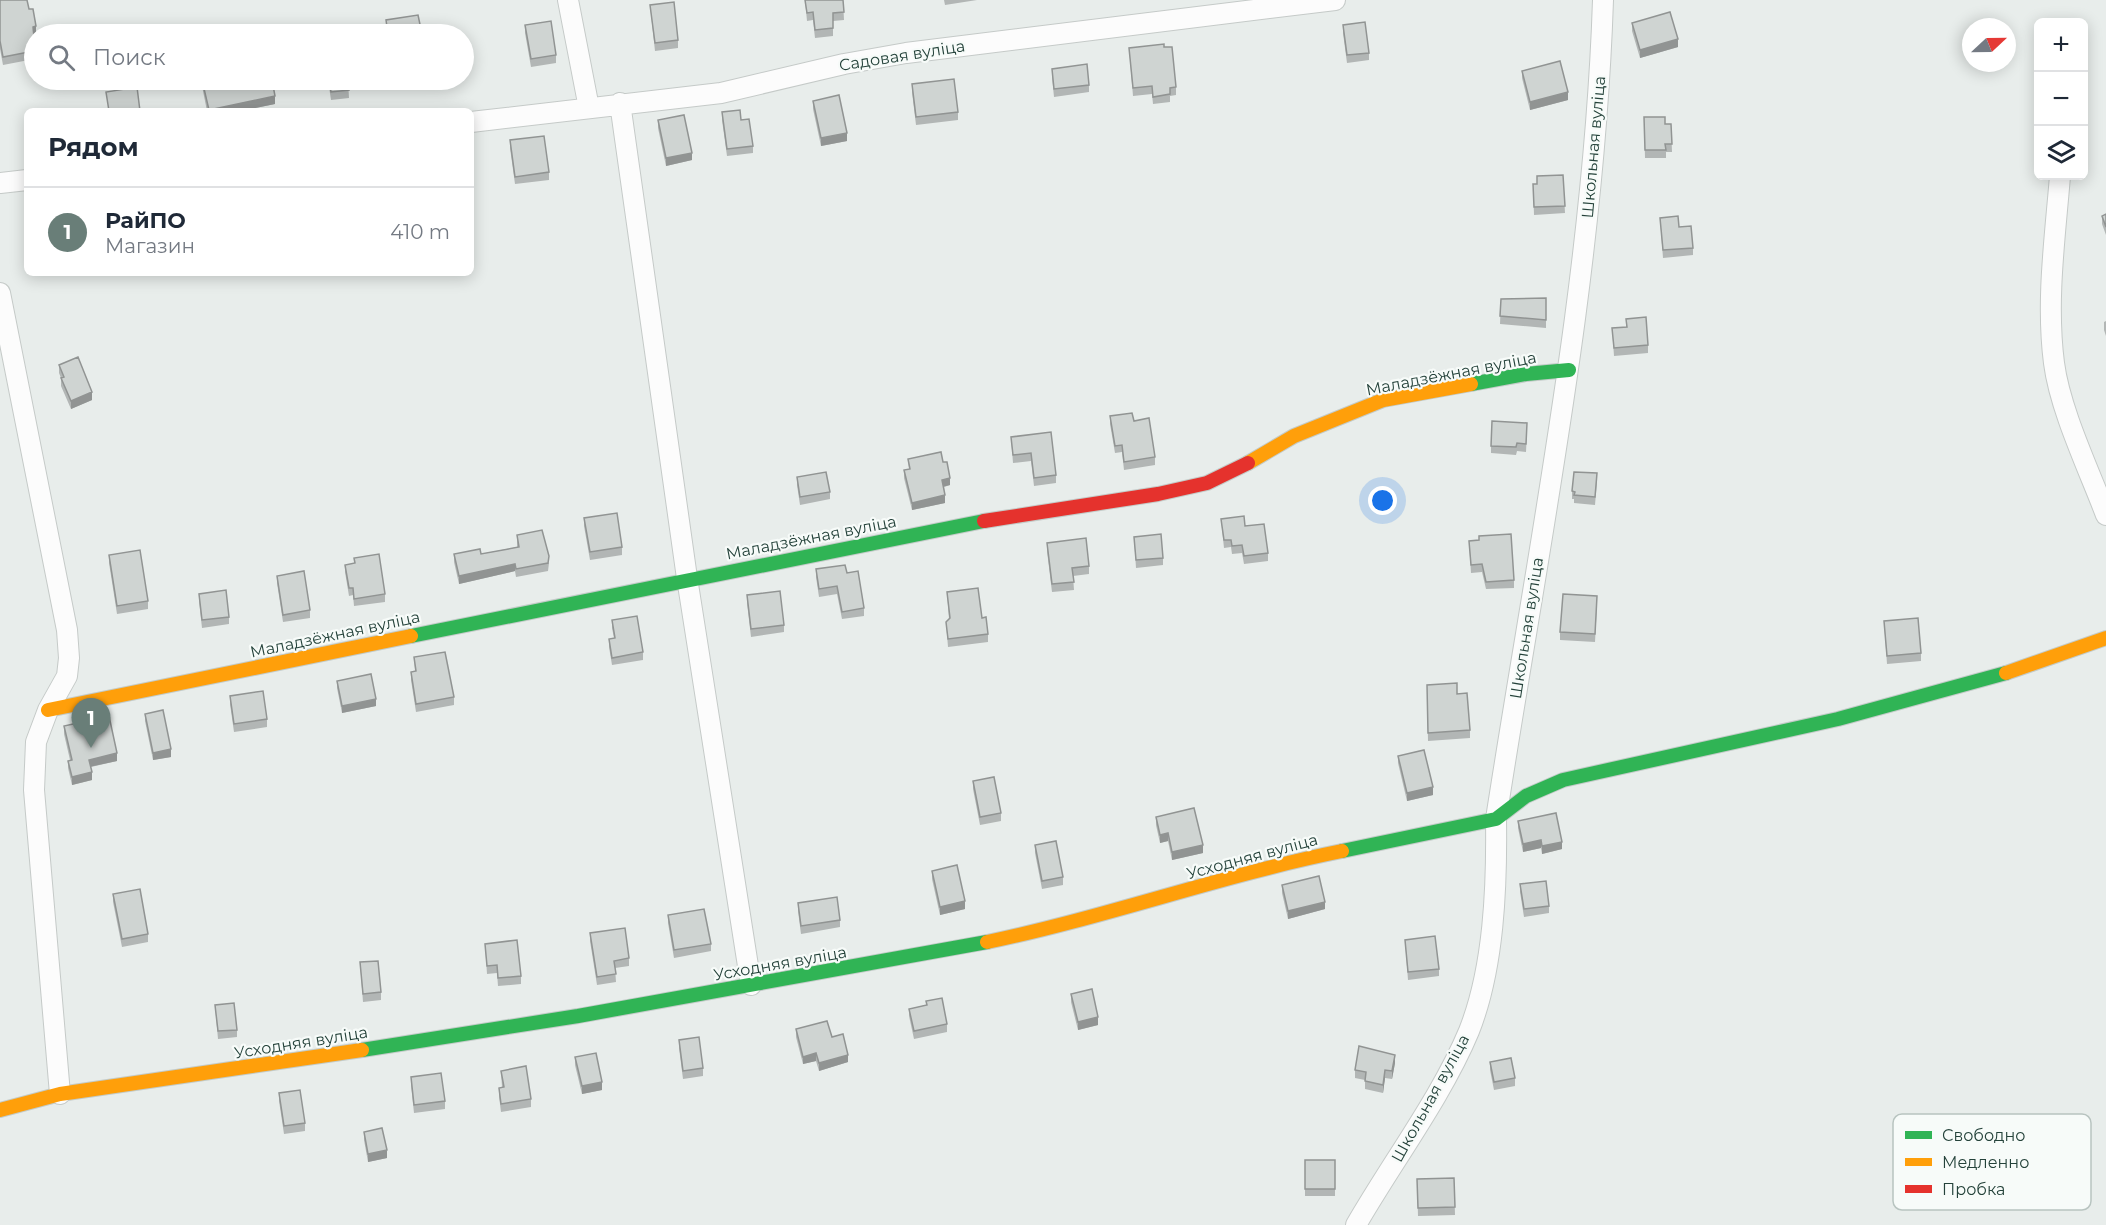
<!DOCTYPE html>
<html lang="ru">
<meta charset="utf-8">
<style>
:root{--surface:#fff;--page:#f2f2f3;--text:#1f2937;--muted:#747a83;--line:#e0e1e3;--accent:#697e78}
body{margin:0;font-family:Montserrat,sans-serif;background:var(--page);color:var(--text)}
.controls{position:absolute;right:18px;top:18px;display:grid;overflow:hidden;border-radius:9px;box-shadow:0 3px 15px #0003}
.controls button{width:54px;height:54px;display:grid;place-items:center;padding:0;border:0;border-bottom:2px solid var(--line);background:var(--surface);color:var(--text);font:30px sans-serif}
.compass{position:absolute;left:1962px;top:18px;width:54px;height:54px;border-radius:50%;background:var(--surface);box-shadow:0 3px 15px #0003;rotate:68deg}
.you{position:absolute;left:1383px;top:501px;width:21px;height:21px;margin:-15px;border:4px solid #fff;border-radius:50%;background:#1a73e8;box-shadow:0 0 0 9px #1a73e833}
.badge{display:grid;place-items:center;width:39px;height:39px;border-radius:50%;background:var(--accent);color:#fff;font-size:20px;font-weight:700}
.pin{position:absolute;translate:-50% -50px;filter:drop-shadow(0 2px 3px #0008)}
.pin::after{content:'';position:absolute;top:32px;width:21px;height:18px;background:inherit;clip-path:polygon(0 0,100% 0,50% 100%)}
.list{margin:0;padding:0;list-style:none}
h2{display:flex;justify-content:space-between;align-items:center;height:78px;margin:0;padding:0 24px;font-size:26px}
h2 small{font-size:20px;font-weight:400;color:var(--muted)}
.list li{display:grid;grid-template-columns:39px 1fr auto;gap:18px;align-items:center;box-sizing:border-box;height:90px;padding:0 24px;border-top:2px solid var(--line)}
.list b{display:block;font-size:22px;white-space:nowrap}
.list p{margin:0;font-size:20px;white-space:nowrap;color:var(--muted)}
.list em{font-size:20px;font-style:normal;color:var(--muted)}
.icon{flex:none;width:33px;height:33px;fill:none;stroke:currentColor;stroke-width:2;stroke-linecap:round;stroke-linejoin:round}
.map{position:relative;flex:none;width:2106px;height:1225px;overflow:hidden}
.search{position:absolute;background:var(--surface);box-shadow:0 3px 15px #0003;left:24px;top:24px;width:450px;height:66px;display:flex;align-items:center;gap:15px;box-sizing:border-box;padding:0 21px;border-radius:33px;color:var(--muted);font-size:22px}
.panel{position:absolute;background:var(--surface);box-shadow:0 3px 15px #0003;left:24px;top:108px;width:450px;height:168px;border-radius:9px}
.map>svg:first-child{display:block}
</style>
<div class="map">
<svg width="2106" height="1225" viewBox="0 0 2106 1225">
<rect width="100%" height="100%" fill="#e8edeb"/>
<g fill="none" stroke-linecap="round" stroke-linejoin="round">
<g stroke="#c5cac8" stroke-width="22">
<path id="street" d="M 568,0 L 589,108
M 620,103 L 687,578 L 751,985
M 471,122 L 721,93 L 844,64 L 906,53 L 1335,0
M 2060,176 C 2055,238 2046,301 2054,363 C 2060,410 2089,470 2106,515
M 0,183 L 27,180
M 0,293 L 67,630 L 69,658 L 67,676 L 48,710 L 36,742 L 34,790 L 60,1094
M 1356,1225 C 1391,1164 1442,1096 1469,1031 C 1494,968 1497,887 1496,819 C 1538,547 1594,276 1603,0"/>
</g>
<g stroke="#c3cbc8" stroke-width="16">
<path id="fast" d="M 1471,384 L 1526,374 L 1569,370
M 411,636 L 984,521
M 1342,851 L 1496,819 L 1526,796 L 1563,780 L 1838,719 L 2006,673
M 362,1050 L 578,1016 L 987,942"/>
</g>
<g stroke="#c3cbc8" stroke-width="16">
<path id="slow" d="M 1248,463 L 1294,436 L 1383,400 L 1471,384
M 2006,673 L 2106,638
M 48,710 L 411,636
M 987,942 C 1107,917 1222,875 1342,851
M 0,1110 L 60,1094 L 362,1050"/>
</g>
<g stroke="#c3cbc8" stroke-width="16">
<path id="jam" d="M 984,521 L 1158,494 L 1207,483 L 1248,463"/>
</g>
<use href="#street" stroke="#fcfcfc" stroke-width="20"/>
<use href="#fast" stroke="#30b455" stroke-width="14"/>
<use href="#slow" stroke="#ff9f0a" stroke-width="14"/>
<use href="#jam" stroke="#e5322d" stroke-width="14"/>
</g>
<path fill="#b2b6b5" d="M 0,0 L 29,9 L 36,34 L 34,35 L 34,59 L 3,65 L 0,49 Z
M 805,0 L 843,0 L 844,20 L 833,21 L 833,36 L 815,38 L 813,20 L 807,21 Z
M 944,0 L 977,0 L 945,5 Z
M 650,5 L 678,40 L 678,48 L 655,51 Z
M 1632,23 L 1678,47 L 1640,58 L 1632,31 Z
M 525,25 L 556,55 L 556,63 L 531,67 L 525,33 Z
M 1343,25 L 1369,53 L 1369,60 L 1347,63 L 1343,33 Z
M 1164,47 L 1176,87 L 1176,95 L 1170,96 L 1170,102 L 1153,104 L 1152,94 L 1133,96 L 1129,48 Z
M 1052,69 L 1089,85 L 1089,92 L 1054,97 L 1052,77 Z
M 1522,71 L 1568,100 L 1530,110 L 1522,78 Z
M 202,80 L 275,104 L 240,111 L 207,111 L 202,86 Z
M 328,80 L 348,80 L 349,98 L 331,100 Z
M 400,80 L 428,80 L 428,82 L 402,87 Z
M 912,84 L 958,112 L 958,120 L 916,125 L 912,92 Z
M 813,101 L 847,141 L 821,146 L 813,109 Z
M 722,112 L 741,120 L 753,146 L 753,153 L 727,156 L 722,120 Z
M 1644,117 L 1665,124 L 1671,124 L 1672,152 L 1666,152 L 1666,158 L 1645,158 Z
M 658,120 L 692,160 L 666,166 L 658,128 Z
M 510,140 L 549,172 L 549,180 L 515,184 L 510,148 Z
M 1563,175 L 1565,213 L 1534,215 L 1533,184 L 1537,184 Z
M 2106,214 L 2106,235 L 2102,224 L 2102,216 Z
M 1660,218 L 1679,227 L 1693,248 L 1693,255 L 1663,258 Z
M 1546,298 L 1546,328 L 1500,324 L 1501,299 Z
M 1626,319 L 1648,345 L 1648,353 L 1614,356 L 1612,328 L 1626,327 Z
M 2106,321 L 2106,336 L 2104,330 L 2104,322 Z
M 59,365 L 92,400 L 71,409 L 61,386 L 61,378 L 59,373 Z
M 1110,416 L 1134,421 L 1155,457 L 1155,465 L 1124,470 L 1122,452 L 1115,453 L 1110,424 Z
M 1527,431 L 1526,452 L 1517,451 L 1516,455 L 1491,453 L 1491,446 Z
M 1051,432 L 1056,475 L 1056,483 L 1034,486 L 1031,461 L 1013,463 L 1011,437 Z
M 908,459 L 943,462 L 950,485 L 944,487 L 945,503 L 912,510 L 904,478 L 904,470 L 909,469 Z
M 797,477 L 830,492 L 830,499 L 800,505 L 797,485 Z
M 1597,481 L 1595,505 L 1574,503 L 1574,499 L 1572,499 L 1572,491 Z
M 584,518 L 622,547 L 622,555 L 590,560 L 584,526 Z
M 1221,519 L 1245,526 L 1268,553 L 1268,561 L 1244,564 L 1242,553 L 1232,554 L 1231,547 L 1224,548 Z
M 517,535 L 549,563 L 548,571 L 516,577 L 515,571 L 459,584 L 454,562 L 454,554 L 481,554 L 517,547 Z
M 1134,537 L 1163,558 L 1163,565 L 1136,568 Z
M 1469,541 L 1514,580 L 1514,588 L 1486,589 L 1482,572 L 1471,573 Z
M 1047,543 L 1089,566 L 1089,574 L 1073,576 L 1074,590 L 1052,592 L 1047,551 Z
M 109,555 L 148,601 L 148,609 L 117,614 L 109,563 Z
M 354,558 L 385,594 L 385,602 L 354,606 L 353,595 L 349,596 L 345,572 L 345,565 L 354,563 Z
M 816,569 L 847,573 L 864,608 L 864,616 L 842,619 L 837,594 L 819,597 L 816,577 Z
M 277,576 L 310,610 L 310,618 L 283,622 L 277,583 Z
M 947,592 L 988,634 L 988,642 L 948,647 L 946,622 L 949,619 Z
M 199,594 L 229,617 L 229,624 L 202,628 L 199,601 Z
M 747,595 L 784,625 L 784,632 L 751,637 L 747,603 Z
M 1597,604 L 1595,642 L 1560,640 L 1560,632 Z
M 612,620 L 643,652 L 643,660 L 612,665 L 609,647 L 609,639 L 614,638 L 612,628 Z
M 1884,621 L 1921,653 L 1921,661 L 1887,664 Z
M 414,657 L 454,697 L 454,705 L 416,712 L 411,680 L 411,672 L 415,671 Z
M 337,681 L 376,706 L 342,713 L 337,688 Z
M 1427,685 L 1457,694 L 1470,730 L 1470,738 L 1428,741 Z
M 230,696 L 267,719 L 267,727 L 234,732 L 230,704 Z
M 145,714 L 171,757 L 153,760 L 145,721 Z
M 64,726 L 117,761 L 91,767 L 92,780 L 72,785 L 68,768 L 68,761 L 70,760 L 64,734 Z
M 1398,756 L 1433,795 L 1407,801 L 1398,763 Z
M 973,781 L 1001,813 L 1001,821 L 980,825 L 973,789 Z
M 1156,817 L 1203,853 L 1172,860 L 1168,841 L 1160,843 L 1156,825 Z
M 1518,821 L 1562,849 L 1542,854 L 1541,848 L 1523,852 L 1518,828 Z
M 1035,845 L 1063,877 L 1063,885 L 1042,889 L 1035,853 Z
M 932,871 L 965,909 L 940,915 L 932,879 Z
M 1520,884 L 1549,906 L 1549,913 L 1524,917 L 1520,892 Z
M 1282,885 L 1325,909 L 1288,919 L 1282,893 Z
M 113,894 L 148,934 L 148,942 L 122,947 L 113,902 Z
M 798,903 L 840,920 L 840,927 L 801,934 L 798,911 Z
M 668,915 L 711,944 L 711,951 L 674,958 L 668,923 Z
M 590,933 L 629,958 L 629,966 L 615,968 L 616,982 L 597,985 L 590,941 Z
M 1405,940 L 1439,969 L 1439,976 L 1408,980 Z
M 485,944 L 521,976 L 521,984 L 498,986 L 497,973 L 487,974 Z
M 360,962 L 381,992 L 381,1000 L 363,1002 Z
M 1071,994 L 1098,1025 L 1078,1030 L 1071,1002 Z
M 926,1001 L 947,1024 L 947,1032 L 914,1039 L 909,1016 L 909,1009 L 926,1005 Z
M 215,1005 L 237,1030 L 237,1037 L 218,1039 Z
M 796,1029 L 832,1037 L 848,1062 L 819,1071 L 816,1061 L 803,1064 L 796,1037 Z
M 679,1040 L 703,1068 L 703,1076 L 683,1079 L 679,1048 Z
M 575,1057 L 602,1090 L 582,1094 L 575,1065 Z
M 1490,1062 L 1515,1078 L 1515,1086 L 1494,1090 L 1490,1070 Z
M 1395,1063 L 1392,1079 L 1385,1078 L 1383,1093 L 1365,1089 L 1365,1080 L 1355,1078 L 1355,1070 Z
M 501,1071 L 531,1099 L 531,1107 L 501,1112 L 499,1096 L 499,1088 L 502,1087 Z
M 411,1077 L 445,1101 L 445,1109 L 414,1113 L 411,1085 Z
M 279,1093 L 305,1123 L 305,1131 L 284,1134 L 279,1101 Z
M 364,1132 L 387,1158 L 368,1162 L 364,1140 Z
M 1305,1160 L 1335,1160 L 1335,1196 L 1305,1196 Z
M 1454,1178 L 1455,1215 L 1418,1216 L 1417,1179 Z"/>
<path fill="#919493" d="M 36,26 L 36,34 L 33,35 L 33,27 Z
M 1678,39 L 1678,47 L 1640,58 L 1640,50 Z
M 1568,92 L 1568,100 L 1530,110 L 1530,102 Z
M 275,96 L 275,104 L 240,111 L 209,111 L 209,110 Z
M 847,133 L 847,141 L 821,146 L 821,138 Z
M 692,153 L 692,160 L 666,166 L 666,158 Z
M 92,392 L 92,400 L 71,409 L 71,401 Z
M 950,478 L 950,485 L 942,487 L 942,480 Z
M 945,495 L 945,503 L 912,510 L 912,503 Z
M 515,564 L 515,571 L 459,584 L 459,576 Z
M 376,699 L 376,706 L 342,713 L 342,706 Z
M 171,749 L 171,757 L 153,760 L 153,753 Z
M 117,753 L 117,761 L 89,767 L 89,760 Z
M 92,772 L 92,780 L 72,785 L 72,777 Z
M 1433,787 L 1433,795 L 1407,801 L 1407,793 Z
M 1168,833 L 1168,841 L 1160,843 L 1160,835 Z
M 1541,840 L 1541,848 L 1523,852 L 1523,844 Z
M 1562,842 L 1562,849 L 1542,854 L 1542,846 Z
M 1203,845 L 1203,853 L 1172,860 L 1172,852 Z
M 965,901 L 965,909 L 940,915 L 940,907 Z
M 1325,902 L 1325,909 L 1288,919 L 1288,911 Z
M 1098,1017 L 1098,1025 L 1078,1030 L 1078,1022 Z
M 816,1053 L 816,1061 L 803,1064 L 803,1057 Z
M 848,1055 L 848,1062 L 819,1071 L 819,1063 Z
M 1395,1055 L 1395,1063 L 1392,1079 L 1392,1071 Z
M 1385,1070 L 1385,1078 L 1383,1093 L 1383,1085 Z
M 602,1082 L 602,1090 L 582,1094 L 582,1086 Z
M 387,1150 L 387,1158 L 368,1162 L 368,1154 Z"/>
<path fill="#cfd4d2" stroke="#919493" stroke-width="1.5" d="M 0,0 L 27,0 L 29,9 L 33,9 L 36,26 L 33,27 L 34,37 L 34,51 L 3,57 L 0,41 Z
M 805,0 L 843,0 L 844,12 L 833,13 L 833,28 L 815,30 L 813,12 L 807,13 Z
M 674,2 L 678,40 L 655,43 L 650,5 Z
M 1670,12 L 1678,39 L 1640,50 L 1632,23 Z
M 418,15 L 422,34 L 388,34 L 386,20 Z
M 551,21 L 556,55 L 531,59 L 525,25 Z
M 1365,22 L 1369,53 L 1347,55 L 1343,25 Z
M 1164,44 L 1164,47 L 1172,47 L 1176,87 L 1170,88 L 1170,94 L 1153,97 L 1152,86 L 1133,88 L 1129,48 Z
M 1560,61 L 1568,92 L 1530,102 L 1522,71 Z
M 1087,64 L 1089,85 L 1054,89 L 1052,69 Z
M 954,79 L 958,112 L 916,117 L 912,84 Z
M 202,80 L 272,80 L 275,96 L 209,110 Z
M 329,80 L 348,80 L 349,90 L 331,92 Z
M 137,87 L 140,111 L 109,111 L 106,92 Z
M 839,95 L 847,133 L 821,138 L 813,101 Z
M 740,110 L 741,120 L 749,119 L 753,146 L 727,149 L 722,112 Z
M 684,115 L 692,153 L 666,158 L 658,120 Z
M 1644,117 L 1665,117 L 1665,124 L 1671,124 L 1672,144 L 1665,144 L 1666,150 L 1645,150 Z
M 544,136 L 549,172 L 515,177 L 510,140 Z
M 1563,175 L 1565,206 L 1534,207 L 1533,184 L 1537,184 L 1537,176 Z
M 2106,214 L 2106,227 L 2102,216 Z
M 1678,216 L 1679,227 L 1691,226 L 1693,248 L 1663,250 L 1660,218 Z
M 1546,298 L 1546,320 L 1500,316 L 1501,299 Z
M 1646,317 L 1648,345 L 1614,348 L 1612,328 L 1627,327 L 1626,319 Z
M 78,357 L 92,392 L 71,401 L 61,378 L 64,377 L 59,365 Z
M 1132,413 L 1134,421 L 1149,418 L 1155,457 L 1124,462 L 1122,445 L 1115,446 L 1110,416 Z
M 1492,421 L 1527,423 L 1526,444 L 1517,443 L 1516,447 L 1491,446 Z
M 1051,432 L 1056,475 L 1034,478 L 1031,453 L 1013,455 L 1011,437 Z
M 941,452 L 943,462 L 947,462 L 950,478 L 942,480 L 945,495 L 912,503 L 904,470 L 910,469 L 908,459 Z
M 826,472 L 830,492 L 800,497 L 797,477 Z
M 1574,472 L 1597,473 L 1595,497 L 1574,495 L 1575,492 L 1572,491 Z
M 617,513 L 622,547 L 590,552 L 584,518 Z
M 1244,516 L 1245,526 L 1264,524 L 1268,553 L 1244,556 L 1242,545 L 1232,546 L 1231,540 L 1224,540 L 1221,519 Z
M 542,530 L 549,556 L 548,563 L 516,569 L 515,564 L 459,576 L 454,554 L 480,549 L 481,554 L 519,547 L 517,535 Z
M 1161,534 L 1163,558 L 1136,560 L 1134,537 Z
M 1511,534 L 1514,580 L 1486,582 L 1482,564 L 1471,565 L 1469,541 L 1479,540 L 1479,536 Z
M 1086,538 L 1089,566 L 1072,568 L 1074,582 L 1052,584 L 1047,543 Z
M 140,550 L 148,601 L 117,606 L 109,555 Z
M 379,554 L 385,594 L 354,599 L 353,588 L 349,588 L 345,565 L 355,563 L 354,558 Z
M 845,565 L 847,573 L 858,571 L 864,608 L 842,612 L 837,586 L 819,589 L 816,569 Z
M 304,571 L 310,610 L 283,615 L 277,576 Z
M 978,588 L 982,618 L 986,617 L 988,634 L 948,639 L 946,622 L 950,618 L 947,592 Z
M 226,590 L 229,617 L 202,620 L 199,594 Z
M 780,591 L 784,625 L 751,629 L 747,595 Z
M 1563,594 L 1597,596 L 1595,634 L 1560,632 Z
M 637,616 L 643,652 L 612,658 L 609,639 L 615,638 L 612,620 Z
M 1918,618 L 1921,653 L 1887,656 L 1884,621 Z
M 445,652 L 454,697 L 416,704 L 411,672 L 416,671 L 414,657 Z
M 371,674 L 376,699 L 342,706 L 337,681 Z
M 1457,683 L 1457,694 L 1467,693 L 1470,730 L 1428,733 L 1427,685 Z
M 263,691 L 267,719 L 234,724 L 230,696 Z
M 163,710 L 171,749 L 153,753 L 145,714 Z
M 109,716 L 117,753 L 89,760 L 92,772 L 72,777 L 68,761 L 72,760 L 64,726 Z
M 1424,750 L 1433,787 L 1407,793 L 1398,756 Z
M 994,777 L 1001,813 L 980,817 L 973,781 Z
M 1194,808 L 1203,845 L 1172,852 L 1168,833 L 1160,835 L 1156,817 Z
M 1556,813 L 1562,842 L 1542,846 L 1541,840 L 1523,844 L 1518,821 Z
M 1056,841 L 1063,877 L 1042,881 L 1035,845 Z
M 957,865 L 965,901 L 940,907 L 932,871 Z
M 1319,876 L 1325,902 L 1288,911 L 1282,885 Z
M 1546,881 L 1549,906 L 1524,909 L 1520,884 Z
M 140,889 L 148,934 L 122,939 L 113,894 Z
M 837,897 L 840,920 L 801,926 L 798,903 Z
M 704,909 L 711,944 L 674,950 L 668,915 Z
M 625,928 L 629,958 L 614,961 L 616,974 L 597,977 L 590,933 Z
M 1435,936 L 1439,969 L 1408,972 L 1405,940 Z
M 517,940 L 521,976 L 498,978 L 497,965 L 487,966 L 485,944 Z
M 378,961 L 381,992 L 363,994 L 360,962 Z
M 1092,989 L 1098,1017 L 1078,1022 L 1071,994 Z
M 942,998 L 947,1024 L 914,1031 L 909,1009 L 927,1005 L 926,1001 Z
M 234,1003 L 237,1030 L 218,1031 L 215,1005 Z
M 827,1021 L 832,1037 L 843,1034 L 848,1055 L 819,1063 L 816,1053 L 803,1057 L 796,1029 Z
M 699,1037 L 703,1068 L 683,1071 L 679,1040 Z
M 1359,1046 L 1395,1055 L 1392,1071 L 1385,1070 L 1383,1085 L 1365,1081 L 1366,1072 L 1355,1070 Z
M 596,1053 L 602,1082 L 582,1086 L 575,1057 Z
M 1511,1058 L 1515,1078 L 1494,1082 L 1490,1062 Z
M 526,1066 L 531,1099 L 501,1104 L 499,1088 L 504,1087 L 501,1071 Z
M 441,1073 L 445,1101 L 414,1105 L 411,1077 Z
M 300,1090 L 305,1123 L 284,1126 L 279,1093 Z
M 382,1128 L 387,1150 L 368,1154 L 364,1132 Z
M 1305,1160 L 1335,1160 L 1335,1189 L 1305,1189 Z
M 1454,1178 L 1455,1207 L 1418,1208 L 1417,1179 Z"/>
<g text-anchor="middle" stroke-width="4.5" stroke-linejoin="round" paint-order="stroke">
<g font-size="16" fill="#24423a" stroke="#f7fbf9">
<text transform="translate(902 55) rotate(-9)" y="6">Садовая вуліца</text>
<text transform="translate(1593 147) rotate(-85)" y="6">Школьная вуліца</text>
<text transform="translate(1451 373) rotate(-11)" y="6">Маладзёжная вуліца</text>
<text transform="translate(811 537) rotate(-11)" y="6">Маладзёжная вуліца</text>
<text transform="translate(1526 628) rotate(-81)" y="6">Школьная вуліца</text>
<text transform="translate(335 634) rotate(-12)" y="6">Маладзёжная вуліца</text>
<text transform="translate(1252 856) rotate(-15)" y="6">Усходняя вуліца</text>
<text transform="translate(780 963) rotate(-10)" y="6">Усходняя вуліца</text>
<text transform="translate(301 1042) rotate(-9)" y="6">Усходняя вуліца</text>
<text transform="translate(1430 1098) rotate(-61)" y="6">Школьная вуліца</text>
</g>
</g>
<rect x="1893" y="1114" width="198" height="96" rx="9" fill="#f7fbf9" stroke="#b8c4c0" stroke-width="1.5"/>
<rect x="1905" y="1131" width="27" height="8" fill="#30b455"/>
<rect x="1905" y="1158" width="27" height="8" fill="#ff9f0a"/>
<rect x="1905" y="1185" width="27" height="8" fill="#e5322d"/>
<g font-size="16" fill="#24423a">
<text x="1942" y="1141">Свободно</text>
<text x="1942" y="1168">Медленно</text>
<text x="1942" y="1195">Пробка</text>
</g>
</svg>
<div class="controls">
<button>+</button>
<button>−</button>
<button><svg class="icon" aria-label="layers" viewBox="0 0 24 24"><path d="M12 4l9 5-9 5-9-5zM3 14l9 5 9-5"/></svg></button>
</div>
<svg class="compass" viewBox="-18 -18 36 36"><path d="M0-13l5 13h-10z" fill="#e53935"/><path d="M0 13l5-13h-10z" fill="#747a83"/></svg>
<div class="you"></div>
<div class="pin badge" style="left:91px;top:748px">1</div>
<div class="search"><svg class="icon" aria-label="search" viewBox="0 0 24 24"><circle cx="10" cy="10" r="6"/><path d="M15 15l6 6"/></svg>Поиск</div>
<section class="panel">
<h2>Рядом<small></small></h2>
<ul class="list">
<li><span class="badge">1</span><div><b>РайПО</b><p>Магазин</p></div><em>410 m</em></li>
</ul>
</section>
</div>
